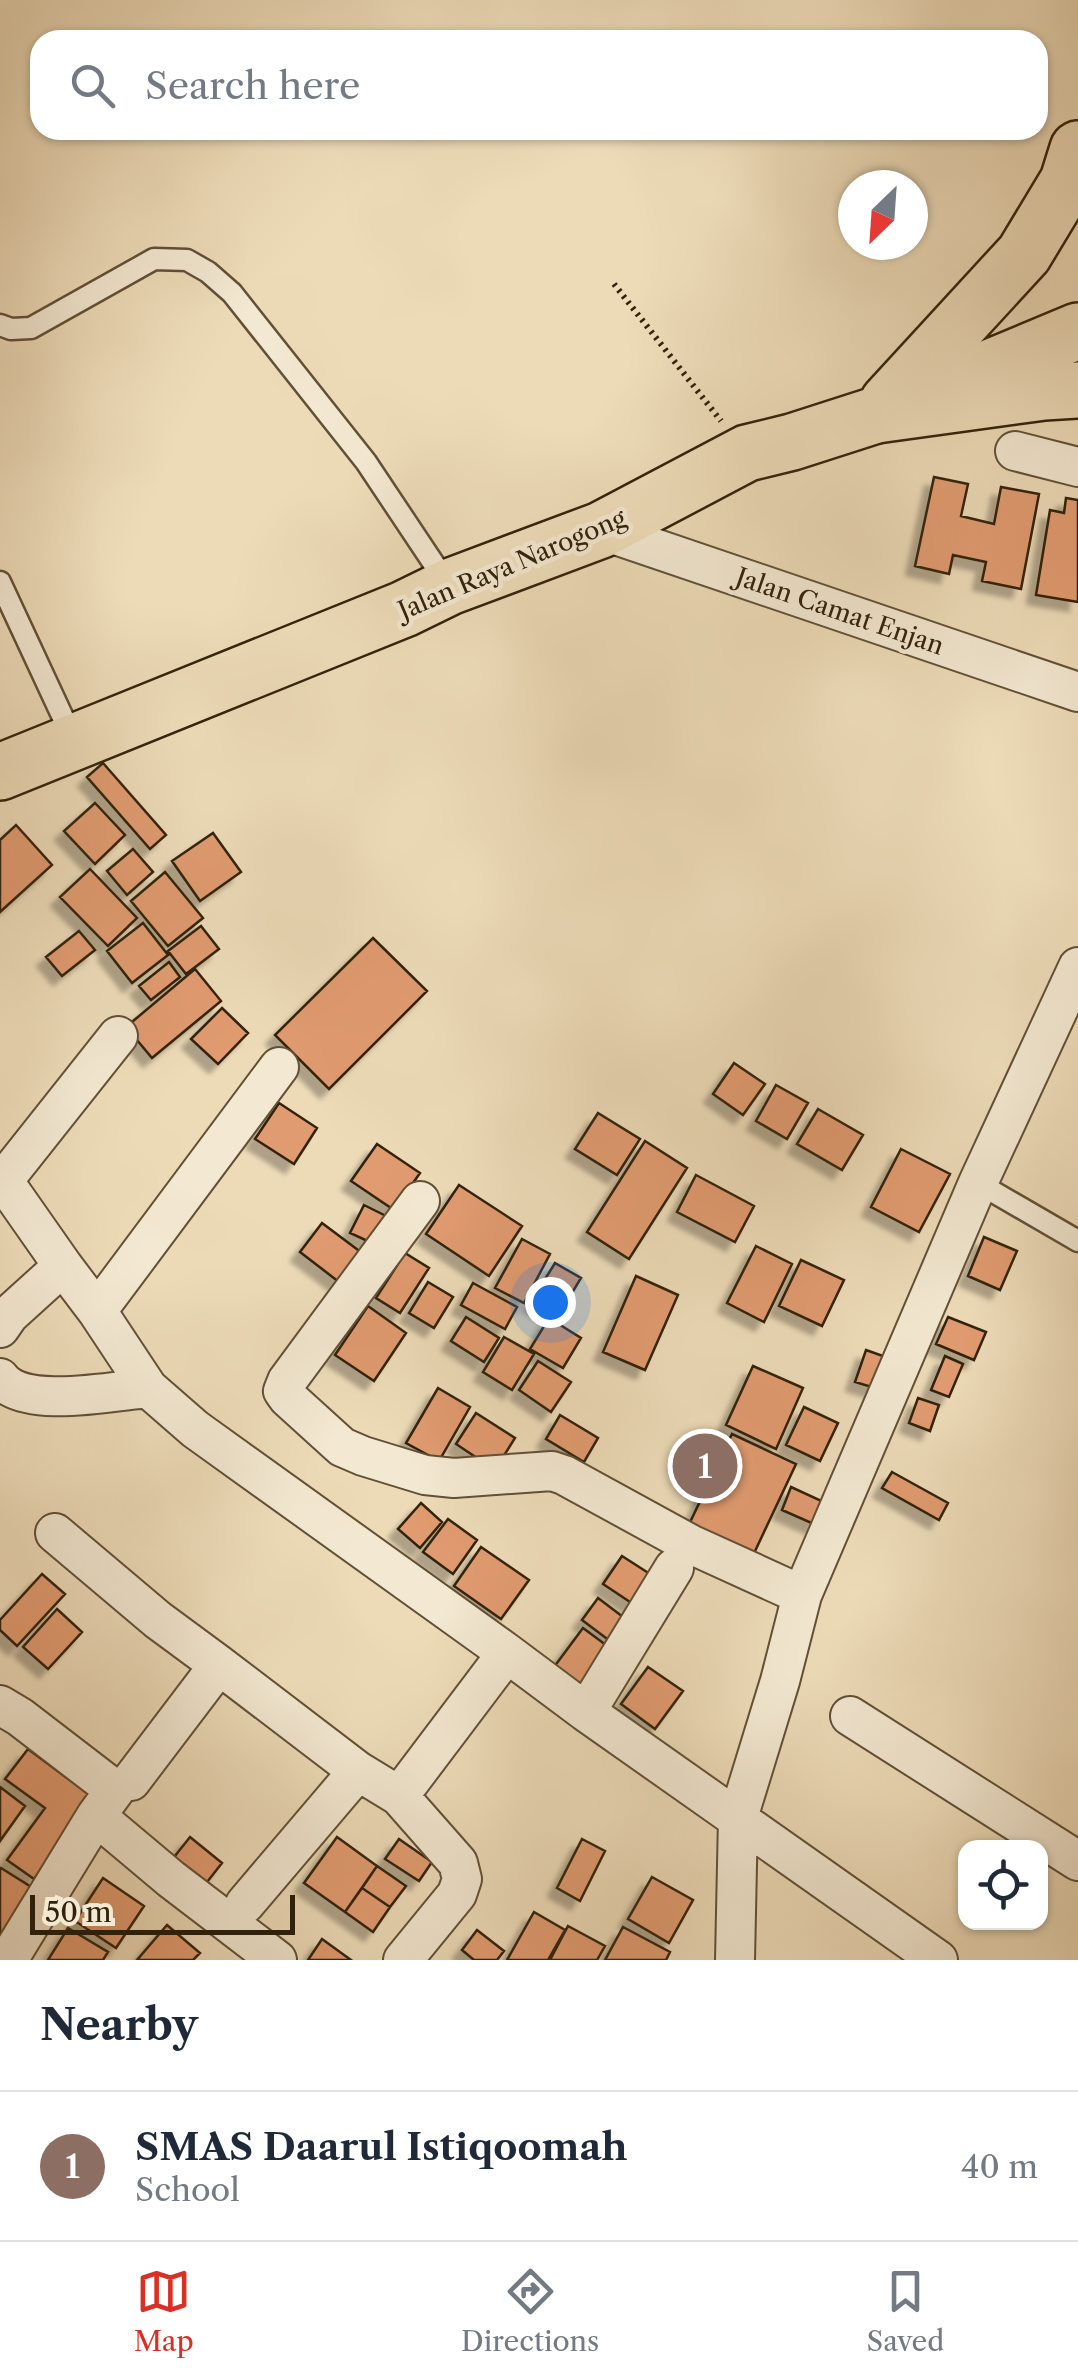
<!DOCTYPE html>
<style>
:root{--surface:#fff;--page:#f6f6f7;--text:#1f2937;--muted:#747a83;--line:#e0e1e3;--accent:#d93025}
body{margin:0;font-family:"Libre Caslon Text",serif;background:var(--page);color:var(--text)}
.controls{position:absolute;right:30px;bottom:30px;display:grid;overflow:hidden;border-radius:20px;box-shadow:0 2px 8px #0004}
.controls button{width:90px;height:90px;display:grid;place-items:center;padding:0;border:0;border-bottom:2px solid var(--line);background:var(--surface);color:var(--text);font:50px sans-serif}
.compass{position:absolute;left:838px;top:170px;width:90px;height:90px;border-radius:50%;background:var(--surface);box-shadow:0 2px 8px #0004;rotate:205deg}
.scale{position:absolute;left:30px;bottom:25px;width:265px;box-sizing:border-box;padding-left:10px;border:5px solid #32220b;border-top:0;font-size:28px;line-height:35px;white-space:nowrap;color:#32220b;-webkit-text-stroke:8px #f3e8d1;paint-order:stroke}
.you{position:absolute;left:550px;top:1302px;width:35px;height:35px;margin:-25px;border:8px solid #fff;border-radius:50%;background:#1a73e8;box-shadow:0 0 0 15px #1a73e833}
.badge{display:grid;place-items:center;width:65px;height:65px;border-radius:50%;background:var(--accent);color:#fff;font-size:32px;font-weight:700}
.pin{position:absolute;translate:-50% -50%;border:5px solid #fff;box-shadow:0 2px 10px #0006}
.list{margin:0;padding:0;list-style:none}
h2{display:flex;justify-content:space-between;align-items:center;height:130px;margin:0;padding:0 40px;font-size:42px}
h2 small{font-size:32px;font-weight:400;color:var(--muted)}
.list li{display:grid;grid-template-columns:65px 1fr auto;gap:30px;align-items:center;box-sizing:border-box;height:150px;padding:0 40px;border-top:2px solid var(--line)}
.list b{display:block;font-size:38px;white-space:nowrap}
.list p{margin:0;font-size:32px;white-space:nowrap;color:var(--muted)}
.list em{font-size:32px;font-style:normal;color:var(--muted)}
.icon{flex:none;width:55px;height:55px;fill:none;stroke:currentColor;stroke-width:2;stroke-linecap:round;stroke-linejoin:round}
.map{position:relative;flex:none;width:1078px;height:1960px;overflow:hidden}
.search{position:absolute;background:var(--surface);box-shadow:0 2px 8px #0004;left:30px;right:30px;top:30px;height:110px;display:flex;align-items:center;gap:25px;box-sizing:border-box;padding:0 35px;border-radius:30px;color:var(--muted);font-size:38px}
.sheet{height:280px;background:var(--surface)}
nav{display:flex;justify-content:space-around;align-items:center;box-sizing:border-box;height:140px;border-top:2px solid var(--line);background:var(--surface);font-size:28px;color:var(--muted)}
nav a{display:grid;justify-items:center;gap:5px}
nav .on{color:var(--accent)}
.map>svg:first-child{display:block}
</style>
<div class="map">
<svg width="1078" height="1960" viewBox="0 0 1078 1960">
<defs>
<filter id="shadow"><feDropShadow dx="-9" dy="9" stdDeviation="2.5" flood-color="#0004"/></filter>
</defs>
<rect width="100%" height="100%" fill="#eddbb8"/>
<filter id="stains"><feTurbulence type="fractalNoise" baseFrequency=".002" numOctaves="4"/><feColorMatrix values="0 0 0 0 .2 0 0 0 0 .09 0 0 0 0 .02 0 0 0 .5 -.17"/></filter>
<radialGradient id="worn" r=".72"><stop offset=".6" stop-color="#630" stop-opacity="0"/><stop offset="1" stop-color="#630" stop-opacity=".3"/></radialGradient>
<path fill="#e19b6f" stroke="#32220b" stroke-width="2.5" filter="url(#shadow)" d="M 934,477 L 968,484 L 961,516 L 994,524 L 1001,487 L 1039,494 L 1021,589 L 982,581 L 986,562 L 953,555 L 949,574 L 915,566 Z
M 1066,498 L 1078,500 L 1078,602 L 1036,595 L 1050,510 L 1064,513 Z
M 103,763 L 166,835 L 150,849 L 87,777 Z
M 95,803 L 125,835 L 95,864 L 64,831 Z
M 16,825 L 52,865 L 0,912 L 0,840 Z
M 213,833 L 241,872 L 200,901 L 172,861 Z
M 133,849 L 153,872 L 127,895 L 107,871 Z
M 90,869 L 137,918 L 108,946 L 60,897 Z
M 165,872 L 203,918 L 168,946 L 131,901 Z
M 143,923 L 168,955 L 132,983 L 107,951 Z
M 201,926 L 219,949 L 186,974 L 168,951 Z
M 79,931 L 95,950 L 62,976 L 46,957 Z
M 373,938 L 427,991 L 329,1089 L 275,1035 Z
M 169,962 L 180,977 L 151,1000 L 139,986 Z
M 195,969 L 221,1001 L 152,1058 L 126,1027 Z
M 222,1008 L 248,1033 L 218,1064 L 191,1039 Z
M 734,1063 L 765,1084 L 743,1115 L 713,1094 Z
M 776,1085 L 808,1103 L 787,1139 L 756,1121 Z
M 279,1103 L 317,1128 L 294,1164 L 255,1139 Z
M 818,1109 L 863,1135 L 842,1170 L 797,1144 Z
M 598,1113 L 640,1139 L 617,1175 L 575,1149 Z
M 645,1141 L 687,1168 L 629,1259 L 587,1232 Z
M 377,1144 L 420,1173 L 394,1210 L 351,1181 Z
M 901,1149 L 950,1174 L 919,1232 L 871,1207 Z
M 696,1175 L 754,1206 L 735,1242 L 677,1212 Z
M 459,1185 L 522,1226 L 489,1276 L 426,1234 Z
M 364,1205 L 386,1216 L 372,1243 L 350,1233 Z
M 322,1223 L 362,1253 L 339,1282 L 300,1252 Z
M 984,1237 L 1017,1251 L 1000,1290 L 968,1276 Z
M 522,1239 L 550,1254 L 524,1303 L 495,1288 Z
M 756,1246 L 792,1264 L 764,1322 L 727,1303 Z
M 405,1253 L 429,1268 L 400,1313 L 376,1298 Z
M 801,1260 L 844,1280 L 822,1326 L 779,1306 Z
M 555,1263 L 581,1278 L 557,1318 L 531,1302 Z
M 636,1276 L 678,1295 L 645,1370 L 603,1352 Z
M 428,1282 L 453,1297 L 434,1328 L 409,1313 Z
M 473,1283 L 517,1307 L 505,1329 L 461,1305 Z
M 368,1306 L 406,1333 L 374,1381 L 335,1355 Z
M 466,1317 L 499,1338 L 484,1362 L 451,1341 Z
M 948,1317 L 986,1332 L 974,1360 L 936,1344 Z
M 549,1318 L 581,1338 L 563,1368 L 530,1349 Z
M 504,1337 L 534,1354 L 512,1390 L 483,1372 Z
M 866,1350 L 897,1361 L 888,1392 L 855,1382 Z
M 945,1356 L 963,1364 L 949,1397 L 931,1390 Z
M 538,1361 L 571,1382 L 551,1412 L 519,1390 Z
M 753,1366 L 803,1388 L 776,1449 L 726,1425 Z
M 438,1388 L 470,1407 L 439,1461 L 406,1443 Z
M 918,1398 L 939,1405 L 930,1431 L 909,1423 Z
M 804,1407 L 838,1423 L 820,1461 L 786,1445 Z
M 476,1413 L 515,1438 L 495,1470 L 456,1444 Z
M 560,1415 L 598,1438 L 584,1462 L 546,1439 Z
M 732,1434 L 796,1464 L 748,1566 L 684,1535 Z
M 892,1472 L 948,1503 L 939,1520 L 882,1488 Z
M 791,1487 L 826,1503 L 816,1525 L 782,1510 Z
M 421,1503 L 442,1522 L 420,1548 L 398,1529 Z
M 448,1519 L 477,1540 L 453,1574 L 423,1552 Z
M 481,1547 L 529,1580 L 501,1619 L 454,1586 Z
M 622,1556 L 661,1581 L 642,1610 L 603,1584 Z
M 42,1574 L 65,1594 L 17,1646 L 0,1630 L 0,1620 Z
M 598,1598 L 635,1626 L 618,1647 L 582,1620 Z
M 57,1609 L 82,1632 L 48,1669 L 23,1647 Z
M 583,1628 L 610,1648 L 582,1687 L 554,1667 Z
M 648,1667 L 683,1691 L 655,1729 L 621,1704 Z
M 28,1749 L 94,1798 L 34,1879 L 7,1860 L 45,1808 L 5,1779 Z
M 0,1787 L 25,1806 L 0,1841 Z
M 190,1837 L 222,1863 L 200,1891 L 167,1866 Z
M 337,1837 L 377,1866 L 345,1912 L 304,1883 Z
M 399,1839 L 432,1862 L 419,1881 L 385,1859 Z
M 582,1839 L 605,1851 L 580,1901 L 557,1888 Z
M 377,1866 L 406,1886 L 390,1907 L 362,1888 Z
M 1,1868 L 36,1890 L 0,1945 L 0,1869 Z
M 652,1877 L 693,1900 L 669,1943 L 628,1919 Z
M 103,1878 L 144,1906 L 116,1948 L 75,1921 Z
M 362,1888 L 390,1907 L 373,1932 L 345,1912 Z
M 534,1912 L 565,1930 L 548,1960 L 507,1960 Z
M 167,1925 L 200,1953 L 193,1960 L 137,1960 Z
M 568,1926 L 605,1946 L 597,1960 L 550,1960 Z
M 623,1927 L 670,1952 L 666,1960 L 605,1960 Z
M 68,1928 L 108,1952 L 103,1960 L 48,1960 Z
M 477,1930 L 504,1951 L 497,1960 L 474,1960 L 462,1950 Z
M 322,1939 L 351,1960 L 308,1960 Z"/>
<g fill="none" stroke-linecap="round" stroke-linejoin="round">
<g stroke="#615036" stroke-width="25">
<path id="lane" d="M 0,325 L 11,329 L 31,328 L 154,259 L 187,260 L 208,272 L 232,293 L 366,462 L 448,585
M 0,582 L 73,739
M 978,1183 L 1078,1241"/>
</g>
<g stroke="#615036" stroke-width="42">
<path id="street" d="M 1015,451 L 1078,467
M 601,530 L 1078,692
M 0,1176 L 63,1266 L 9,1315 L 0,1328
M 3,1181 L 118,1036
M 420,1201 L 287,1381 L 283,1391 L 288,1398 L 342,1447 L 363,1456 L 425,1475 L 454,1478 L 552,1471 L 564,1475 L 690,1544 L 802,1595
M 63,1266 L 97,1311 L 148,1388 L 195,1429 L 507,1653 L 586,1712 L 938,1960
M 97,1311 L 279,1067
M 0,1378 C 23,1410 113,1391 148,1388
M 55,1533 L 158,1620 L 219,1665 L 131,1781
M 219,1665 L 358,1771
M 0,1705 L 20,1717 L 115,1790 L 96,1816 L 171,1879 L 277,1960
M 586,1712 L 674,1568
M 850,1716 L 1078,1861
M 399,1796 L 507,1653
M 245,1904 L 358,1771 L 399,1796 L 458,1863 L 462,1879 L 457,1894 L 403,1960
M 8,1960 L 96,1816
M 735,1960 L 738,1818 L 780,1681 L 802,1595 L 978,1183 L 1078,967"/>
</g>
<g stroke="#32220b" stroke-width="60">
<path id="primary" d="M 888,402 L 1024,254 L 1068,181 L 1078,149
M 0,772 L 404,609 L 449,587 L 601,530 L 747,453 L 792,442 L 876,415 L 1078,331"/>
</g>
<g stroke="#32220b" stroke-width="60">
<path id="highway" d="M 876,415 L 1044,392 L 1078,390"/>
</g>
<path stroke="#32220b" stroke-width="6" stroke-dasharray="2.5 5" stroke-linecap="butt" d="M 614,284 L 721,421"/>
<use href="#lane" stroke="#f3e8d1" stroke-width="20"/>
<use href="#street" stroke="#f3e8d1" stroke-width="38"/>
<use href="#primary" stroke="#eddbb8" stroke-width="55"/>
<use href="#highway" stroke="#eddbb8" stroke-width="55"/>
</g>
<g text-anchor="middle" stroke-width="9" stroke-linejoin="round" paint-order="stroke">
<g font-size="25" fill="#32220b" stroke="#f3e8d1">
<text transform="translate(512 564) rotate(-23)" y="9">Jalan Raya Narogong</text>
<text transform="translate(840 611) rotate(19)" y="9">Jalan Camat Enjan</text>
</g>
</g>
<rect width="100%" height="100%" filter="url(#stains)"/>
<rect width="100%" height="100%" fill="url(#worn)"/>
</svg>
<div class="controls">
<button><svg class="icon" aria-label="locate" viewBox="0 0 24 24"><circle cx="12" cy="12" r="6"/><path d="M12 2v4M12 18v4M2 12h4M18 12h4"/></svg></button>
</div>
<svg class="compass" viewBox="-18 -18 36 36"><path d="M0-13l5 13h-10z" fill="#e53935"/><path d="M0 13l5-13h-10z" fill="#747a83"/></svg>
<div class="scale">50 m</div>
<div class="you"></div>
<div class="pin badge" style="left:705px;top:1466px;background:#8d6e63">1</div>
<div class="search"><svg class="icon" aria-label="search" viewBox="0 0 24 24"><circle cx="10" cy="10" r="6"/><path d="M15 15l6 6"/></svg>Search here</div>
</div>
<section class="sheet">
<h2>Nearby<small></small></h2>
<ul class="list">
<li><span class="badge" style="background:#8d6e63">1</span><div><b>SMAS Daarul Istiqoomah</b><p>School</p></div><em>40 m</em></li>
</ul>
</section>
<nav>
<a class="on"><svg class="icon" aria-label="map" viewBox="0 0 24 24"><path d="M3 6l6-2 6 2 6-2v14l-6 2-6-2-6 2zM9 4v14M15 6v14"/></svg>Map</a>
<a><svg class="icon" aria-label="directions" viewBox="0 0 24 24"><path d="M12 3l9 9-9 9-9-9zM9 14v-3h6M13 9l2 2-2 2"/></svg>Directions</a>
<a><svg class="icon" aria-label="saved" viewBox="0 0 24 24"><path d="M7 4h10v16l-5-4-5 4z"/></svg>Saved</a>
</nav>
